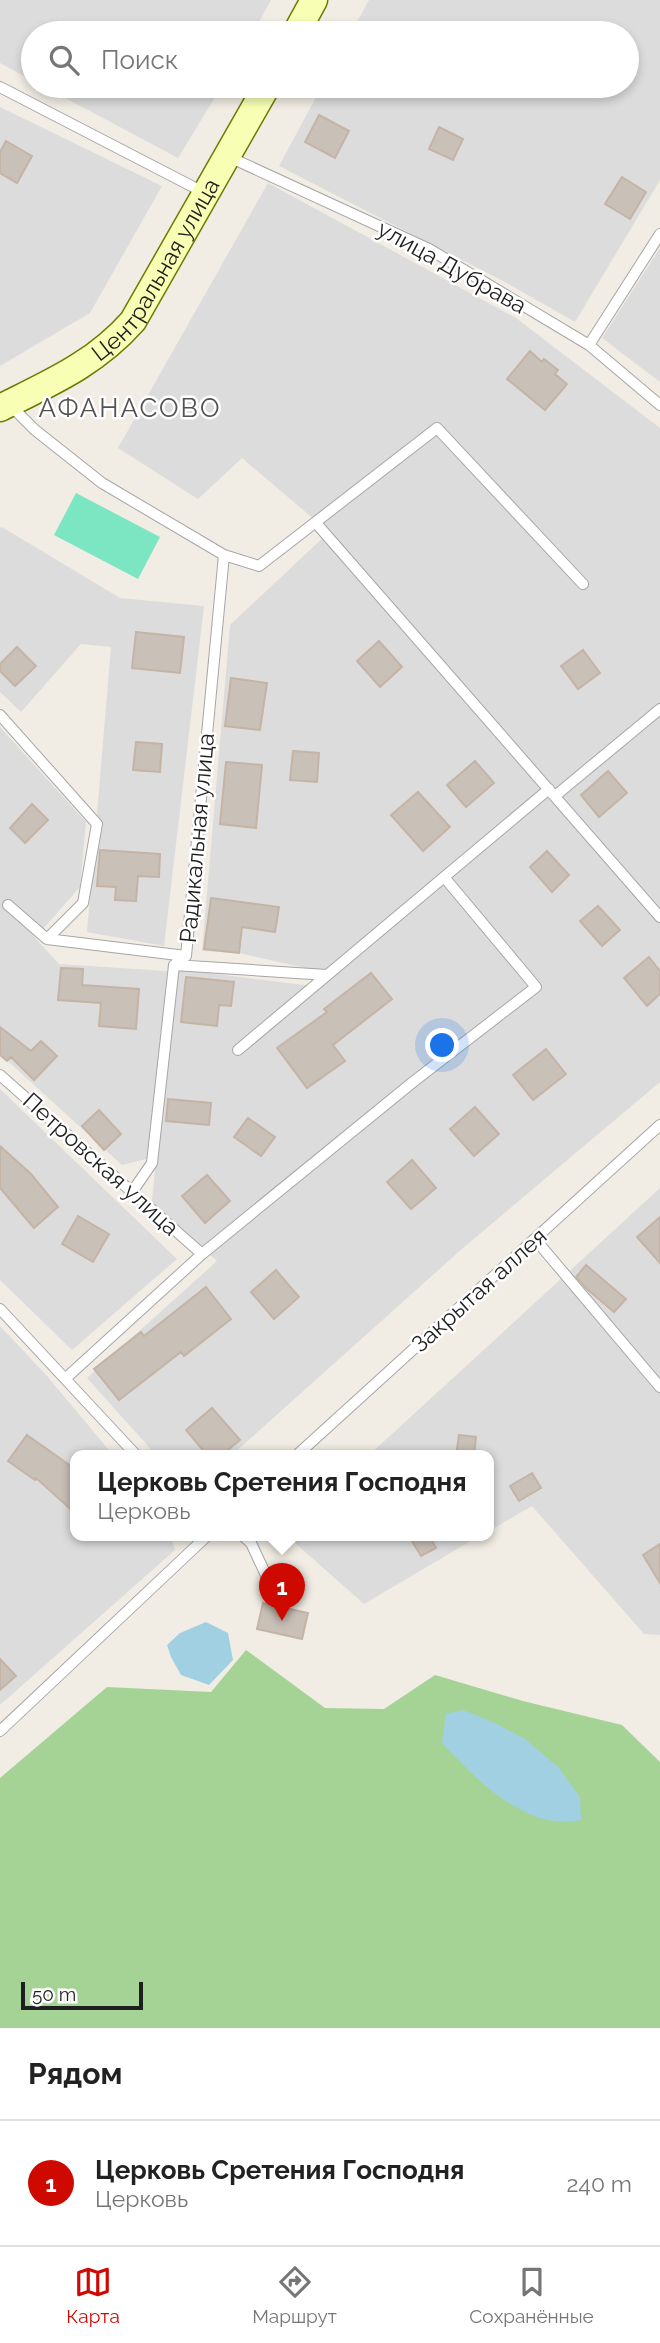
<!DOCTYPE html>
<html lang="ru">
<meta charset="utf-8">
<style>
:root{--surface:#fff;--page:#f2f2f2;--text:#222;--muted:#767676;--line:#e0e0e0;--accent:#ce0900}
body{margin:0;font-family:Raleway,sans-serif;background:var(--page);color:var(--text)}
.scale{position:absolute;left:21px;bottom:18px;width:122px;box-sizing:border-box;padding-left:7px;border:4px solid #1f1f1f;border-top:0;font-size:19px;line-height:24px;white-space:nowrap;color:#1f1f1f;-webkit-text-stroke:5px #fff;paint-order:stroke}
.you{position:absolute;left:443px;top:1046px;width:24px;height:24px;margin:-18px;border:5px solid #fff;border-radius:50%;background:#1a73e8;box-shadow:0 0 0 10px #1a73e833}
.badge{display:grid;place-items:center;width:46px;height:46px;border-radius:50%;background:var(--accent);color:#fff;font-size:23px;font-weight:700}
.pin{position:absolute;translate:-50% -58px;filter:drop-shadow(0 2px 4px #0008)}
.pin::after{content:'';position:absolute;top:37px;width:24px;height:21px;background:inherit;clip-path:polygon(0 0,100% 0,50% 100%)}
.popup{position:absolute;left:70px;top:1450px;width:424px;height:91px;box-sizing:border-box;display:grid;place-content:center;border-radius:14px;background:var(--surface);filter:drop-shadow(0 2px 5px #0005);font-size:23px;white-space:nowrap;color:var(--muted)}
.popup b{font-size:26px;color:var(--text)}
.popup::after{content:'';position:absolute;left:50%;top:100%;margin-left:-14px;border:14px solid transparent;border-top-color:var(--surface)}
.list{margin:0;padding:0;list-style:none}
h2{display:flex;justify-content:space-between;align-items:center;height:91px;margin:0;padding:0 28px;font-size:30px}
h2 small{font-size:23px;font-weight:400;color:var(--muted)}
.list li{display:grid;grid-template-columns:46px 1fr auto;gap:21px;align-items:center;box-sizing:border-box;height:126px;padding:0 28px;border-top:2px solid var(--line)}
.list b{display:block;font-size:26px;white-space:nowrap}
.list p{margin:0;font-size:23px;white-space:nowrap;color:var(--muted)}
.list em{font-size:23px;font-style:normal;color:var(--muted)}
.icon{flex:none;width:38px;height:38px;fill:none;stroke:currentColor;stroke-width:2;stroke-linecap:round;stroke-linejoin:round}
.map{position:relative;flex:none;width:660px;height:2028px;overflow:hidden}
.search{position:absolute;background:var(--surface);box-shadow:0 4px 10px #0003;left:21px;right:21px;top:21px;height:77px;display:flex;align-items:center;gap:18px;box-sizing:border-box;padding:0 24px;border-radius:38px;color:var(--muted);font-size:26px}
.sheet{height:217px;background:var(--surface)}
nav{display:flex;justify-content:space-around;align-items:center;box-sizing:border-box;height:98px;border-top:2px solid var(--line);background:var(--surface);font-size:19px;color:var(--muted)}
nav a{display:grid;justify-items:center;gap:4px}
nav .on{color:var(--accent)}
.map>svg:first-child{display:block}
</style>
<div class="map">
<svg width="660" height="2028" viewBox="0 0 660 2028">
<rect width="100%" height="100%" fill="#f1ede4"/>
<path fill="#dddcdc" d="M 0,0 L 271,0 L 253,33 L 33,33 L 33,81 L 0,63 Z
M 369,0 L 660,0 L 660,180 L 575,322 L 503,281 L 279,166 L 322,86 L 627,86 L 627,33 L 351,33 Z
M 43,86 L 222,86 L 178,158 Z
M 0,107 L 162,186 L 90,313 L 0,366 Z
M 268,183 L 516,318 L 660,428 L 660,1082 L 463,1248 L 232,1455 L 156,1455 L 87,1378 L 217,1261 L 152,1202 L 174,969 L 321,987 L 301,967 L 239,953 L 202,951 L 230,625 L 329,532 L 242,458 L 198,499 L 118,448 Z
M 660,248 L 660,382 L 602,338 Z
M 2,527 L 120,598 L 204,606 L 164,946 L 87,932 L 111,647 L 81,644 L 21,712 L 0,692 L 0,528 Z
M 0,727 L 86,822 L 80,887 L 35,938 L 59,964 L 167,971 L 150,1158 L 122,1165 L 0,1054 Z
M 0,1089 L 177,1259 L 72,1350 L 0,1280 Z
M 660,1188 L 660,1635 L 644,1634 L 532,1506 L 489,1531 L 488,1455 L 369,1455 Z
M 0,1326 L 47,1376 L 113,1455 L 76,1455 L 76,1535 L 170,1535 L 175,1550 L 0,1705 Z
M 286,1535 L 481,1535 L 364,1604 Z"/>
<path fill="#a5d396" d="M 246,1650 L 325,1708 L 384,1709 L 435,1675 L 523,1701 L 622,1725 L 660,1762 L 660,2028 L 0,2028 L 0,1778 L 107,1687 L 211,1692 Z"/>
<path fill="#7ce6c2" d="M 76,493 L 160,537 L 138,579 L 54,535 Z"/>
<path fill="#a1d0e2" d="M 206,1622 L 228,1633 L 233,1660 L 209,1685 L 181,1675 L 171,1657 L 167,1645 L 180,1633 Z
M 463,1710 L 493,1722 L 525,1739 L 559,1768 L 580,1797 L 581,1820 C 526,1832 477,1780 442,1743 L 446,1714 Z"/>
<path fill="#c9c0b7" stroke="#c4b4a6" stroke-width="2" d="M 319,115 L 349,131 L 335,158 L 305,142 Z
M 439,127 L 463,139 L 453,160 L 429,149 Z
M 6,141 L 32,156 L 17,183 L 0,173 L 0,152 Z
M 622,177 L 646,192 L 630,219 L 605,204 Z
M 530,351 L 542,362 L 544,359 L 558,370 L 555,374 L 567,384 L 545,410 L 507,379 Z
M 136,632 L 184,637 L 180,673 L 132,668 Z
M 379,641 L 402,667 L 380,687 L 357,661 Z
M 17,647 L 36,666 L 15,686 L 0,671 L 0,664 Z
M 583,650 L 600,673 L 578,689 L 561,666 Z
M 231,678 L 267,683 L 260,730 L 225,726 Z
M 136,742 L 162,744 L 160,772 L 133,770 Z
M 293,751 L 319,753 L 317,782 L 290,780 Z
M 475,761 L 494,783 L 466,807 L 447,785 Z
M 226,762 L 262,765 L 256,828 L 220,824 Z
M 608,771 L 627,793 L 599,817 L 581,795 Z
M 418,792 L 450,827 L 423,851 L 391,815 Z
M 32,804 L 48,820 L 25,843 L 10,828 Z
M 100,850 L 160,854 L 159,877 L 138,876 L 136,901 L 115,900 L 116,887 L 97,886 Z
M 547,851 L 569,875 L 552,892 L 530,867 Z
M 211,898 L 279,907 L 275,932 L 242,927 L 239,953 L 204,949 Z
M 598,906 L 620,930 L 602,946 L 580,921 Z
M 649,957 L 660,971 L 660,994 L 647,1006 L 624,978 Z
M 61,968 L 83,969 L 82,985 L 139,989 L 136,1029 L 99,1026 L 101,1003 L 58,1000 Z
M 371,973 L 392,999 L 333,1045 L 345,1061 L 307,1088 L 277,1048 L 327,1012 L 324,1009 Z
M 186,977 L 234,982 L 231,1006 L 219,1005 L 217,1026 L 181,1022 Z
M 0,1027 L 31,1051 L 41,1041 L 57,1056 L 34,1080 L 11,1057 L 7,1061 L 0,1055 Z
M 546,1049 L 566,1074 L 533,1100 L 513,1075 Z
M 168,1099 L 211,1103 L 209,1125 L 166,1121 Z
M 475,1107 L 499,1134 L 474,1156 L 450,1129 Z
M 99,1110 L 121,1134 L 104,1150 L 82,1126 Z
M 248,1118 L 275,1137 L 261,1156 L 234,1137 Z
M 0,1146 L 31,1174 L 58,1207 L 34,1228 L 0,1188 Z
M 412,1160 L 436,1188 L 411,1209 L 387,1182 Z
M 207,1175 L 230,1201 L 205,1223 L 182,1196 Z
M 78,1216 L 109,1234 L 93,1262 L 62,1244 Z
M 660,1217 L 660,1263 L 637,1237 Z
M 586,1265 L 626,1299 L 614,1312 L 587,1289 L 576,1277 Z
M 276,1270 L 299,1297 L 274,1319 L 251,1292 Z
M 206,1287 L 231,1319 L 184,1356 L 181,1352 L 119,1400 L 94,1369 L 141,1332 L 144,1336 Z
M 212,1408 L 240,1440 L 222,1455 L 207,1455 L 186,1430 Z
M 27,1435 L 75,1469 L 75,1513 L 36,1478 L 35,1480 L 8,1461 Z
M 459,1435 L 476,1437 L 474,1455 L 456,1455 Z
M 532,1473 L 541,1488 L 519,1501 L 510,1486 Z
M 421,1535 L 429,1535 L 436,1548 L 421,1556 L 412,1541 Z
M 660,1544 L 660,1583 L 643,1555 Z
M 263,1603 L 308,1613 L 302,1639 L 257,1629 Z
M 0,1659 L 16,1676 L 0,1690 Z"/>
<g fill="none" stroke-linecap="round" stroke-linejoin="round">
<g stroke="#a6a6a6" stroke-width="12">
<path id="lane" d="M 0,87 L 205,193
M 227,156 L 429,249 L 589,345 L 660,405
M 589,345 L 660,234
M 9,404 L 35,430 L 102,483 L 224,555 L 259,566 L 437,428 L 583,584
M 316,523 L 660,917
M 0,715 L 97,824 L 83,903 L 47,939 L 8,905
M 555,796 L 660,709
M 47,939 L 186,956
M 174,965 L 327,975
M 238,1050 L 549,789
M 0,1075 L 202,1254
M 132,1192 L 152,1163 L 174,965 L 186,956 L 224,555
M 535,1239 L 660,1387
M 0,1309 L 136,1455
M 66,1378 L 202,1254 L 413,1082 L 536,987 L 444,877
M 297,1455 L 660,1125
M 242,1535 L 251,1543 L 272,1588
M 0,1731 L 208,1535"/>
</g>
<g stroke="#697c00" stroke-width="29">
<g id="secondary">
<path d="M 296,33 L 314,0"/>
<path id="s1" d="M 0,408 C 50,383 95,364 133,321 L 267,86"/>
</g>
</g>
<use href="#lane" stroke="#fff" stroke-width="10"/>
<use href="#secondary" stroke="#f8ffb5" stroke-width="26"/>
</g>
<g text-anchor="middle" stroke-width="5" stroke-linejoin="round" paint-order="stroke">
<g font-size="23" fill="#1f1f1f" stroke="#fff">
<text dy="8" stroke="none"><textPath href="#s1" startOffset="215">Центральная улица</textPath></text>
<text transform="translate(452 267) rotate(29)" y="8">улица Дубрава</text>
<text transform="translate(197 838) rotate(-85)" y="8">Радикальная улица</text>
<text transform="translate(101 1164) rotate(42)" y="8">Петровская улица</text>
<text transform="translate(479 1290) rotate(-42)" y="8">Закрытая аллея</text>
</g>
<g font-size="26" letter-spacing="2" fill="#525252" stroke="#fff">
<text x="130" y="417">АФАНАСОВО</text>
</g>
</g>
</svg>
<div class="scale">50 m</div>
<div class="you"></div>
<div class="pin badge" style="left:282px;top:1621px">1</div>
<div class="popup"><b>Церковь Сретения Господня</b>Церковь</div>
<div class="search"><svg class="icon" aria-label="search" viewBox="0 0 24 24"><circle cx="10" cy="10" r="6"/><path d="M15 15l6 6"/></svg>Поиск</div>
</div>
<section class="sheet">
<h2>Рядом<small></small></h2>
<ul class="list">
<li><span class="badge">1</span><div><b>Церковь Сретения Господня</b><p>Церковь</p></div><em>240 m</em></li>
</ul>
</section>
<nav>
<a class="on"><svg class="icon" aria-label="map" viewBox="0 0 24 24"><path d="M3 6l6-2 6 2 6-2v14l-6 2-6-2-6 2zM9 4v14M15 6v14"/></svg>Карта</a>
<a><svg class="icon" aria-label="directions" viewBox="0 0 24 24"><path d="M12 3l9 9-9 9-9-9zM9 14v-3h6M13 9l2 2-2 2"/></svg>Маршрут</a>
<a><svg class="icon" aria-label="saved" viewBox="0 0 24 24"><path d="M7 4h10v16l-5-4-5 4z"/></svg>Сохранённые</a>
</nav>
